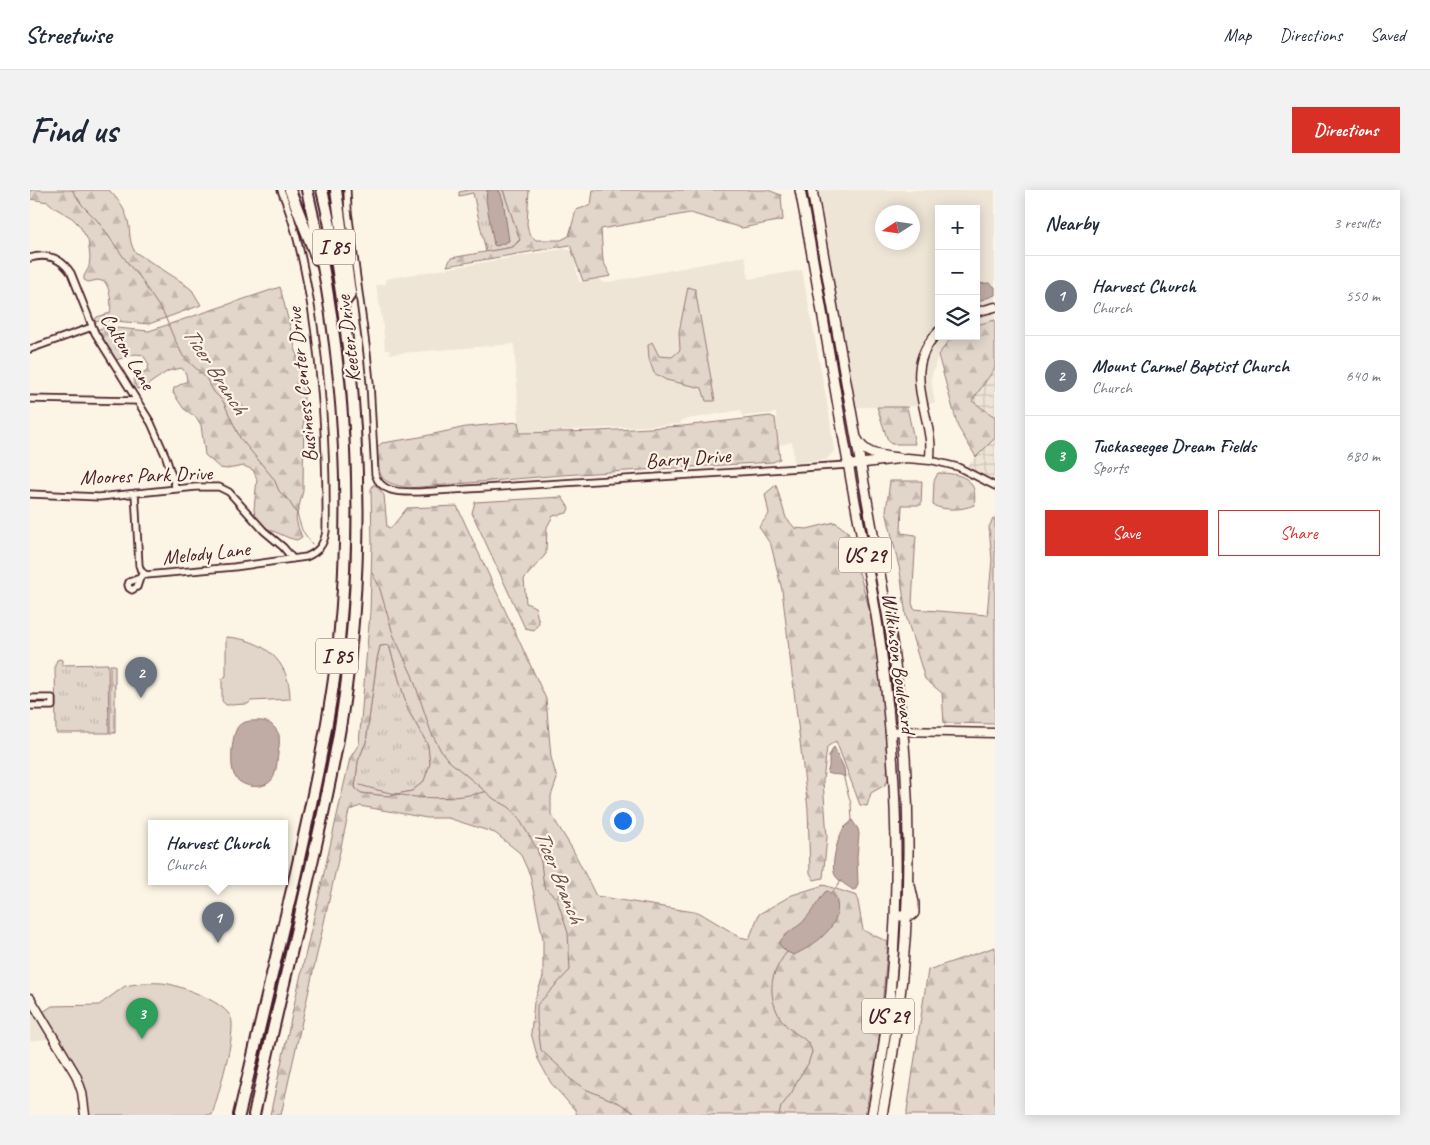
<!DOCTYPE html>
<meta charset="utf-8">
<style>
:root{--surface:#fff;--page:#f2f2f3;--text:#1f2937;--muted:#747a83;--line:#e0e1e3;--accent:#d93025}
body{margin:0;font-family:Caveat,sans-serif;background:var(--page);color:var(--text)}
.controls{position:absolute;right:15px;top:15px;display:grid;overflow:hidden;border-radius:0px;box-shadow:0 2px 12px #0003}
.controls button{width:45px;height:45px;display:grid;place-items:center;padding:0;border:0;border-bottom:1px solid var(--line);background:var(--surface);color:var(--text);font:25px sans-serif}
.compass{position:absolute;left:845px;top:15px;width:45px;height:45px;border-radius:50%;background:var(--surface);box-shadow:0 2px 12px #0003;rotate:258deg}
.you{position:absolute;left:592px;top:630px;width:18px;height:18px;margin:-12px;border:4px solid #fff;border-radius:50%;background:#1a73e8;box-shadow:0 0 0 8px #1a73e833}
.badge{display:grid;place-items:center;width:32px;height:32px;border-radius:50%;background:var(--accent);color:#fff;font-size:16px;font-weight:700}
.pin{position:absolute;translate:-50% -41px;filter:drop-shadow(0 1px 2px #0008)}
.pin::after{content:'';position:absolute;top:26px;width:18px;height:15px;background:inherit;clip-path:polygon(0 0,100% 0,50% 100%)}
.popup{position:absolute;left:118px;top:630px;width:140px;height:65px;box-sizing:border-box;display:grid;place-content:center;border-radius:0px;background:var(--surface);filter:drop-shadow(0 1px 4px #0005);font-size:16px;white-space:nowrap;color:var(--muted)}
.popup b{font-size:19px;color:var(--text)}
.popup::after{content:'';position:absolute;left:50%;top:100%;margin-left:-10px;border:10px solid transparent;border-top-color:var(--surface)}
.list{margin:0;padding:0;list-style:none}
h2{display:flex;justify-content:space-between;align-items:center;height:65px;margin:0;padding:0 20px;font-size:21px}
h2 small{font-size:16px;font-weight:400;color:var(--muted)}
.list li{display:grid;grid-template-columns:32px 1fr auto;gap:15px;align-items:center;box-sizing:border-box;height:80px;padding:0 20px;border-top:1px solid var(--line)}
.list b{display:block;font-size:19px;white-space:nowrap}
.list p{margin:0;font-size:16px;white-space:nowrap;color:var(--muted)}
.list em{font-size:16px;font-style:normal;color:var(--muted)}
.actions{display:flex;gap:10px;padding:15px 20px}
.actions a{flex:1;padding:11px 0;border:1px solid var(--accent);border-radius:0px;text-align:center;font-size:18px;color:var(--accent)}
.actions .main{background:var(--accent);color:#fff}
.icon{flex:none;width:28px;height:28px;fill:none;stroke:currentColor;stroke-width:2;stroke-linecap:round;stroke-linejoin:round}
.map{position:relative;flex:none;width:965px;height:925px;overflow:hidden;border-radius:0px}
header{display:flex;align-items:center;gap:30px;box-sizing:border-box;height:70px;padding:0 25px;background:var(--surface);border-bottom:1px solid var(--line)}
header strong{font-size:24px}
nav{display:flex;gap:28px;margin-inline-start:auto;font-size:18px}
.intro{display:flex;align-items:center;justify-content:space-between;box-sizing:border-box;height:120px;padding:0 30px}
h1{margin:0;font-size:35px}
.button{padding:12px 22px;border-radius:0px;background:var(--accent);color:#fff;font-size:18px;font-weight:700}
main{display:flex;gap:30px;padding:0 30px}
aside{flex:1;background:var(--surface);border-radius:0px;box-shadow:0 2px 12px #0003}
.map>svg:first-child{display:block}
</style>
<header>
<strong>Streetwise</strong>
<nav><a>Map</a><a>Directions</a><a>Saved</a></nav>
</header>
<div class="intro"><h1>Find us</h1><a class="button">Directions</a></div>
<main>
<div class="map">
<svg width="965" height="925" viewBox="0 0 965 925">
<defs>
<pattern id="industrial-grid" width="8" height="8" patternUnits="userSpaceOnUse" patternTransform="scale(1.25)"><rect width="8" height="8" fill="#eee5d7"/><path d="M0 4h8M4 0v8" fill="none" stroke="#cec4b9"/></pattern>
<pattern id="grass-tufts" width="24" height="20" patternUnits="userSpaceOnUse" patternTransform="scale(1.25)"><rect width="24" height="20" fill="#e2d5ca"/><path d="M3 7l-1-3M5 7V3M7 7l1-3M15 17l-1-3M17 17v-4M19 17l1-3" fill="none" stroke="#c3b6ae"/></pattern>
<pattern id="forest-firs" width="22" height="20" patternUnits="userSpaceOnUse" patternTransform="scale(1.25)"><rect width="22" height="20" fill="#e2d5ca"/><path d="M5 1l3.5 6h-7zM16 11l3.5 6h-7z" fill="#c3b6ae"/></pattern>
</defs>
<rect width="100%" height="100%" fill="#fcf5e5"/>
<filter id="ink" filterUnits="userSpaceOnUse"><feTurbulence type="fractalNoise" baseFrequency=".02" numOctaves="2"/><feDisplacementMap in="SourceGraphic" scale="10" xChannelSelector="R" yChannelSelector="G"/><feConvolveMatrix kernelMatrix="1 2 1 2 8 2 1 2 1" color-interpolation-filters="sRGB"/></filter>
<g filter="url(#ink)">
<path fill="#eee5d7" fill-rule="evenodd" d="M 785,0 L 965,0 L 965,130 L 946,135 L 946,19 L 909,19 L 909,146 L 924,146 L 919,151 L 908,165 L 901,188 L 905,213 L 877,217 L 824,217 ZM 852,22 L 882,22 L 882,52 L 852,52 Z
M 533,59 L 541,60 L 544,63 L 547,72 L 546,78 L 549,92 L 568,89 L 574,93 L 715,66 L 719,89 L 772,80 L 799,223 L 804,261 L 796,270 L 764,273 L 762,252 L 749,255 L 746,223 L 712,226 L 711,220 L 653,230 L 651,231 L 651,234 L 490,243 L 484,154 L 360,164 L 359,160 L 355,160 L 353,136 L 346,95 L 356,94 L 355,89 Z
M 0,810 L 23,848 L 0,851 Z"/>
<path fill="url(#industrial-grid)" d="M 965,178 L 965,227 L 942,211 Z
M 965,248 L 965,297 L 936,277 Z"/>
<path fill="url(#grass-tufts)" stroke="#967a7a" d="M 439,0 L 459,0 L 457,1 L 470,2 L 467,0 L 473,0 L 490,49 L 483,57 L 456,62 L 443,3 L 429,6 L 429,2 Z
M 359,455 L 378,520 L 398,555 L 400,574 L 394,591 L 382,601 L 357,606 L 331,603 L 325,598 L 328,571 L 336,552 L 347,469 L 350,456 Z
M 30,469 L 32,470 L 32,475 L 78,474 L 79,543 L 26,543 L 25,475 L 27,470 Z
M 80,475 L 85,475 L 85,543 L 80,543 Z"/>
<path fill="url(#forest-firs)" stroke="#967a7a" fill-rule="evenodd" d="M 0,0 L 79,0 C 88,9 95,19 98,31 C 101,43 98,50 105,62 L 152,92 L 162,100 L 171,115 L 119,134 L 73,130 L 66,132 L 65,129 L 67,127 L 80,123 C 82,114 80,99 75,92 L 68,90 L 58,92 L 54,90 L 54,86 L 59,77 L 60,67 L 58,50 L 49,35 L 42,28 L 25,18 L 18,12 L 0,9 Z
M 473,0 L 499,0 L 497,34 L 499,44 L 506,50 L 531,50 L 539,46 L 546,20 L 561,15 L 563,0 L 738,0 L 751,5 L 753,30 L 712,38 L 660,23 L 571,39 L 573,71 L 581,86 L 553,91 L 540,55 L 417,76 L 421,68 L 483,57 L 490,50 Z
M 250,97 L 268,169 L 274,204 L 273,301 L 266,328 L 268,337 L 272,347 L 267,350 L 259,348 L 236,338 L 225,326 L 224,319 L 227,289 L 223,280 L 214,276 L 197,279 L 190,278 L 175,265 L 171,235 L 166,227 L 154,219 L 143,203 L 144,198 L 157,191 L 156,184 L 152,178 L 138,181 L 113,198 L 107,199 L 104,193 L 104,189 L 117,180 L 119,175 L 113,165 L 106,164 L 86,170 L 66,140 L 75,137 L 119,141 Z
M 658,97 L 665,99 L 685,211 L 676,211 L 672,198 L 636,190 L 624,183 L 619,169 L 618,155 L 622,152 L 629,166 L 642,167 L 650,160 L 649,142 Z
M 965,130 L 965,178 L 942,211 L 965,227 L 965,248 L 946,267 L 928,237 L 908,165 L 919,151 L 924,146 L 946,146 L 946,135 Z
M 847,217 L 877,217 L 885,254 L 861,254 L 857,248 Z
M 740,226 L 745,228 L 750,269 L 743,272 L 532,285 L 379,298 C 347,292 349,287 347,257 L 352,253 L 390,247 L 436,237 L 488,232 L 490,243 L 569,241 L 653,236 Z
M 908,283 C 930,283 949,288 944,315 C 933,320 914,321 903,315 L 904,291 Z
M 860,291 L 892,291 L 891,315 L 872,315 L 871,343 L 886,345 L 882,413 L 884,419 L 957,425 L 962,370 L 959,337 L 963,329 L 965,329 L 965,534 L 914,533 L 912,503 L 895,489 L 876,426 L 870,381 L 856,321 Z
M 344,294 L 354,305 L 357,337 L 361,338 L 377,318 L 427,316 L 516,509 L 521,567 L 527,589 L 521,606 L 521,624 L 543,660 L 566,706 L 670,723 L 710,747 L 719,749 L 729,724 L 762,705 L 794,695 L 827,706 L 833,740 L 858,752 L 848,859 L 835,925 L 547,925 L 545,920 L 521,893 L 508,869 L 501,843 L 504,812 L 513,787 L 513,749 L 500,685 L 490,663 L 465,643 L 418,628 L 397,628 L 330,616 L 319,621 L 251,925 L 240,925 L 266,806 L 320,568 L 329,554 L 340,422 L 342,355 L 341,299 ZM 359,455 L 378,520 L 398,555 L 400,574 L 394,591 L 382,601 L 357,606 L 331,603 L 325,598 L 328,571 L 336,552 L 347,469 L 350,456 Z
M 746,295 L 756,328 L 765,338 L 777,339 L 805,332 L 818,342 L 840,422 L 853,507 L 861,585 L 855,595 L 841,603 L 837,616 L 830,615 L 806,551 L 797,557 L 793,591 L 797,647 L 793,688 L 784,690 L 780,683 L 778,619 L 752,400 L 741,355 L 729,337 L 739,324 L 735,304 Z
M 532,307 L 539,318 L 537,323 L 523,326 L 517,337 L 516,364 L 494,389 L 496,413 L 505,417 L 509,433 L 504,440 L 495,438 L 442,323 L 445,312 Z
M 965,757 L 965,925 L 877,925 L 877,921 L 898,780 Z"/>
<path fill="#e2d5ca" stroke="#967a7a" d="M 196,447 C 233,449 260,470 260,509 L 221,511 L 218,514 L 196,515 L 192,511 L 192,489 L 196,486 Z
M 112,793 C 121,793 130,792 139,794 C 155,798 195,812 201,828 C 207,842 187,909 182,925 L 55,925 L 50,893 L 10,824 L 22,816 L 69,815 L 95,796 Z"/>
<path fill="#c0aca5" stroke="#917474" d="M 459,0 L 467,0 L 470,2 L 473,10 L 479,51 L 467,56 L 464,55 L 456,10 L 457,1 Z
M 959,93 L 965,97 L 965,105 L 946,112 L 946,94 Z
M 220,531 C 226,531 233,530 239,533 C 243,535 247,540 249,545 C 250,551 249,558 248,564 C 247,570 247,577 245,583 C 242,597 225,599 214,594 C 205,590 203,584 202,576 C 201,566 202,547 207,538 C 210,533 215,532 220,531 Z
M 804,557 L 814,578 L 815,587 C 809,583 803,586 797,583 L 799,577 L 799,566 Z
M 822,630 L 828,639 L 829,644 L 827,667 L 828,694 L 826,699 L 823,700 C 818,696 808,691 805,685 C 800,676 808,646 814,638 C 816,635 820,634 822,630 Z
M 797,701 C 803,703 805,706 807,712 C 812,737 783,756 764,765 L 757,762 L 749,754 C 753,744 765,739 773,732 C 781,723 788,712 795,702 Z"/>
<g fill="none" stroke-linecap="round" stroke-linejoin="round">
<path stroke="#917474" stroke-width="1" d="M 42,0 L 53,16 L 67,30 L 100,76 L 110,87 L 117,99 L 134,124 L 143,146 L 153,166 L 176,188 L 184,202 L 193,211 L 210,248 L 244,289 L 249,301 L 259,311 L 267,324 L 272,340 L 282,354
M 342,383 L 349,396 L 363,444 L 382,485 L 401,542 L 411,561 L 418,570 L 456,602 L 464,609 L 479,617 L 488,627 L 507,659 L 511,672 L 514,697 L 527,709 L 538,743 L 540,780 L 507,815 L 507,831 L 511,860 L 533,880 L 540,889 L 555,899 L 589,913 L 608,925
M 814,586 L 814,589 L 821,614 L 822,630
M 330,595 C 340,598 350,601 361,603 C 391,610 425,609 455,602
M 801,704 L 811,691
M 749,925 L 751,917 L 762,902 L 768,889 L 778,874 L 782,862 C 780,850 770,847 761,840 C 745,827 737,802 745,782 C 748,775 752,768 757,762"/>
<g stroke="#4a1f2b" stroke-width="9">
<path id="street" d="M 317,0 L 318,21 L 337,163 L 340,193 L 345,284 C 351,304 372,302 389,302 L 818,275
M 0,68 C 17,63 31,68 41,83 L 65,143 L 121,233 L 136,267 L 146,299
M 0,159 L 62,137
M 0,209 L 108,211
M 900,270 L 928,277 L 965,296
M 105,303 L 109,375 L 111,381 L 116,385 L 204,377 L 276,367 C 288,362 294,355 296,341 C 297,267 293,195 282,122 C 275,81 267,38 251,0
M 0,304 L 69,307 L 166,297 L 189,297 L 199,302 L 234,341 L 253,357 L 263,369
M 110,388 L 99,392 L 98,395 L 99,398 L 102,400 L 107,397 L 110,388 L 113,383
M 0,508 L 22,508 L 22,516 L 0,516"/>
</g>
<g stroke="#4a1f2b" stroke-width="11">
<path id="secondary" d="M 946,122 L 965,117
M 818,275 L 877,268 L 900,270 C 900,263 901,257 900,250 C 895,209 874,176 909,141
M 861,542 L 873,541 L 965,543
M 0,808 L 46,885 L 52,902 L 55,925"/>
</g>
<g stroke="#4a1f2b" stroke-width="12">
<path id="primary" d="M 770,0 C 788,92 802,185 819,278 C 829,338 843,397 851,458 C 872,615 873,769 842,925
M 782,0 L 862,451 C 867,489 872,528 875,567 C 883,686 875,808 852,925
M 827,249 C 835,266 853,266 869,268
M 871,726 L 882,725 L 884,723 L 884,713 L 880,695"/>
</g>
<g stroke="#4a1f2b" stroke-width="14">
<path id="highway" d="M 260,0 L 287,69
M 306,0 L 320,102 L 319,106 L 313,114
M 209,925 C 227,847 245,769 264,691 C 282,611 300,531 309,450 C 324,299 312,147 277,0
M 224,925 C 241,845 261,766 279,686 C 291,632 304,579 312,525 C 331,403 332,280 318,158 C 312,105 305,52 292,0"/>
</g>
<use href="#street" stroke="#fcf5e5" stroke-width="5.5"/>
<use href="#secondary" stroke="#fcf5e5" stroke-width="8"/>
<use href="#primary" stroke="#fcf5e5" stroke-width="9"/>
<use href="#highway" stroke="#fcf5e5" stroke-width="10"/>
</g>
</g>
<g text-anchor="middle" stroke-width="4.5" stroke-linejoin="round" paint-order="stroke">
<g fill="#fcf5e5" stroke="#7f5f63" stroke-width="1">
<rect x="283" y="39.5" width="42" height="35" rx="4"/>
<rect x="809" y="347.5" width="52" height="35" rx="4"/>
<rect x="286" y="448.5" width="42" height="35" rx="4"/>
<rect x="832" y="808.5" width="52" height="35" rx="4"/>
</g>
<g font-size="20" font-weight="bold" fill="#4a1f2b">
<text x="304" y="64">I 85</text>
<text x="835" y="372">US 29</text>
<text x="307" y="473">I 85</text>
<text x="858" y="833">US 29</text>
</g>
<g font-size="21" fill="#4a1f2b" stroke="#fcf5e5">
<text transform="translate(318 149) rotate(-97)" y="7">Keeter Drive</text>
<text transform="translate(98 161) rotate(59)" y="7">Calton Lane</text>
<text transform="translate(272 195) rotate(-96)" y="7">Business Center Drive</text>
<text transform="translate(658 268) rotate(-4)" y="7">Barry Drive</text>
<text transform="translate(116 285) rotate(-2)" y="7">Moores Park Drive</text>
<text transform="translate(176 363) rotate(-6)" y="7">Melody Lane</text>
<text transform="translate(869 473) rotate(82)" y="7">Wilkinson Boulevard</text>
</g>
<g font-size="22" font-style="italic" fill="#6d4950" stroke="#fcf5e5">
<text transform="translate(186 180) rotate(57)" y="8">Ticer Branch</text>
<text transform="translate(530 686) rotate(68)" y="8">Ticer Branch</text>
</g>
</g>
</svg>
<div class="controls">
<button>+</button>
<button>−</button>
<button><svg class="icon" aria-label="layers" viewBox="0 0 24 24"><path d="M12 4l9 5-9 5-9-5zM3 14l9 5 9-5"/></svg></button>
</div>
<svg class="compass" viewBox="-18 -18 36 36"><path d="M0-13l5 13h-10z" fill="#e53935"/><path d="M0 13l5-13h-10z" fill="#747a83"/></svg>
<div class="you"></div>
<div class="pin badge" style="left:188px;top:753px;background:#6b7280">1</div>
<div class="popup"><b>Harvest Church</b>Church</div>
<div class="pin badge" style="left:111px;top:508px;background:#6b7280">2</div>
<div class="pin badge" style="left:112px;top:849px;background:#2e9e5b">3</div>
</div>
<aside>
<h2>Nearby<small>3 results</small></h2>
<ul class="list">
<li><span class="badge" style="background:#6b7280">1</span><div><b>Harvest Church</b><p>Church</p></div><em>550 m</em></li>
<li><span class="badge" style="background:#6b7280">2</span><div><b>Mount Carmel Baptist Church</b><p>Church</p></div><em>640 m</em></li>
<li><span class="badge" style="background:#2e9e5b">3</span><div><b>Tuckaseegee Dream Fields</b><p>Sports</p></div><em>680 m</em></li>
</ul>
<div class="actions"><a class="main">Save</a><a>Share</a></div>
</aside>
</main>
